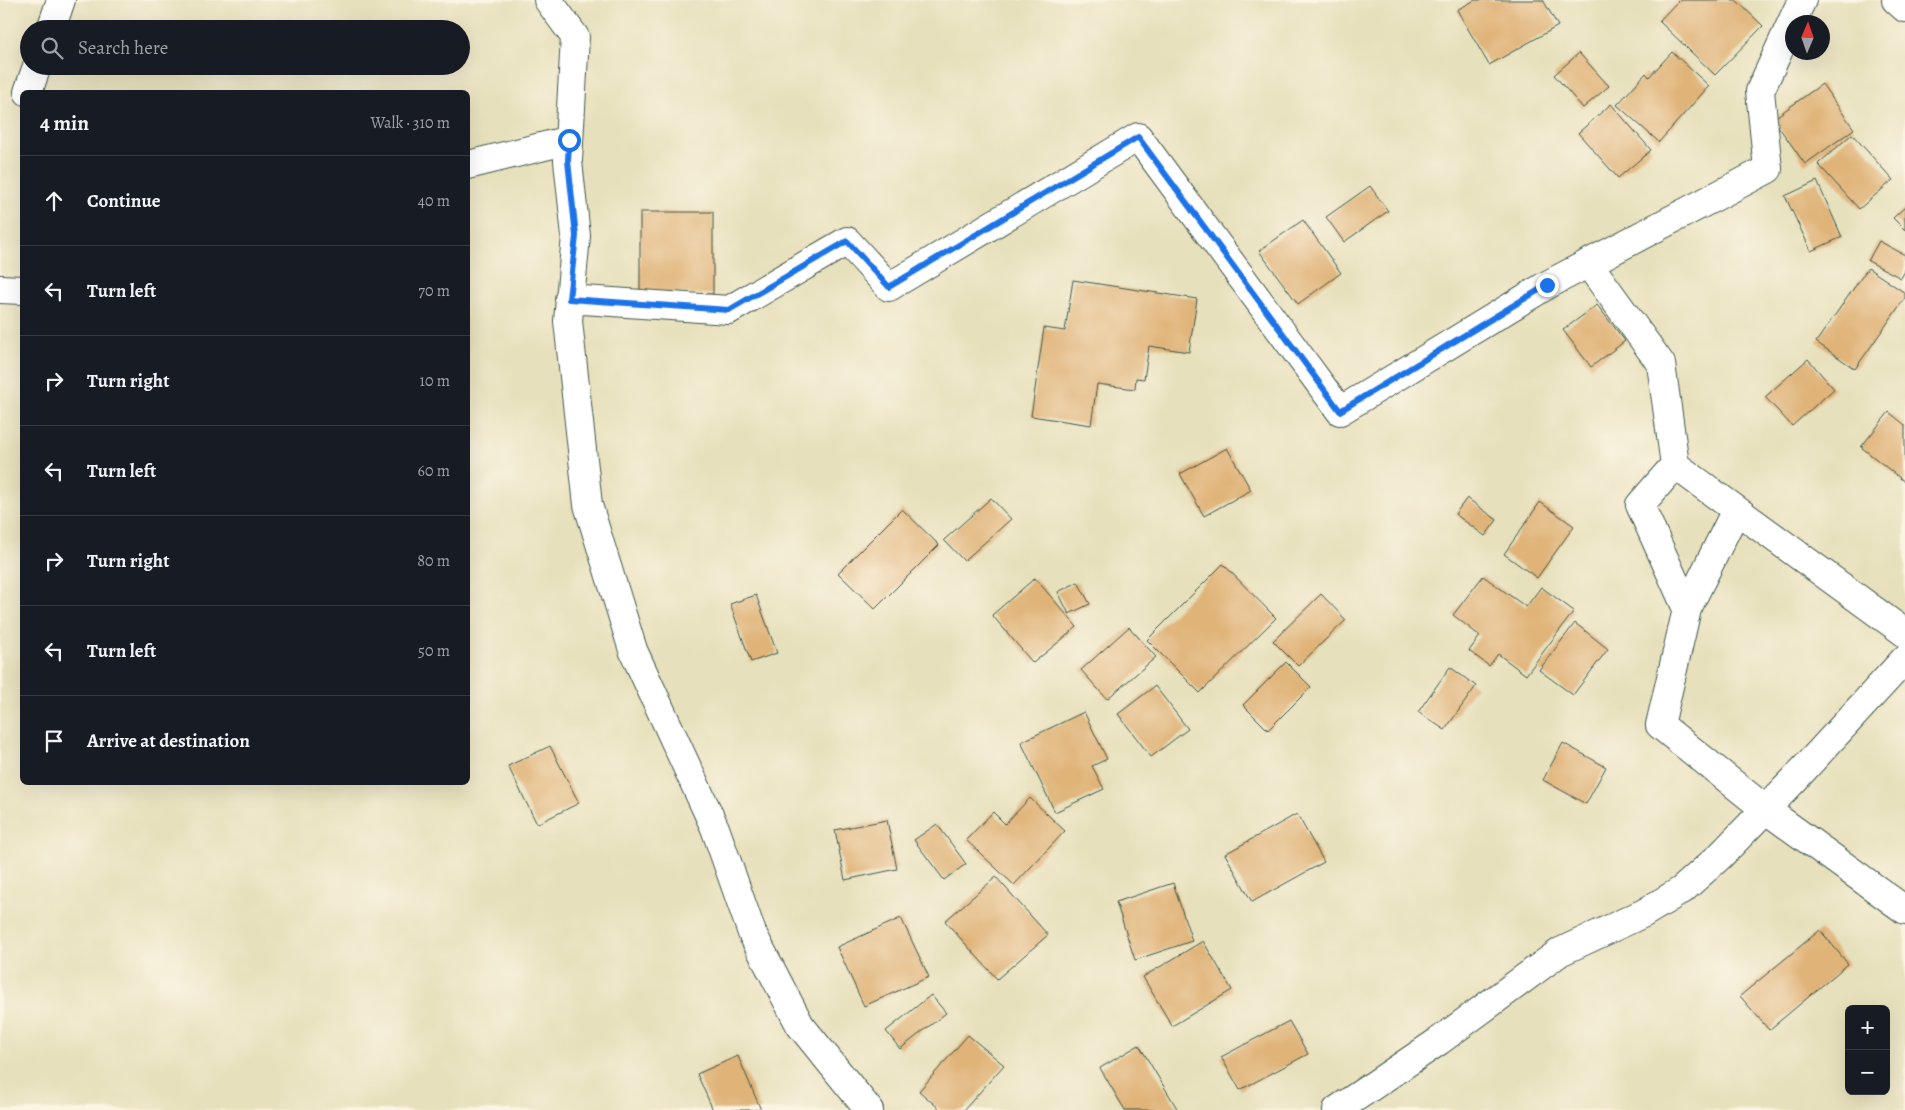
<!DOCTYPE html>
<meta charset="utf-8">
<style>
:root{--surface:#171b24;--page:#20242c;--text:#f1f3f6;--muted:#9ea1a6;--line:#363941}
body{margin:0;font-family:Alegreya,serif;background:var(--page);color:var(--text)}
.controls{position:absolute;right:15px;bottom:15px;display:grid;overflow:hidden;border-radius:8px;box-shadow:0 5px 20px #0002}
.controls button{width:45px;height:45px;display:grid;place-items:center;padding:0;border:0;border-bottom:1px solid var(--line);background:var(--surface);color:var(--text);font:25px sans-serif}
.compass{position:absolute;left:1785px;top:15px;width:45px;height:45px;border-radius:50%;background:var(--surface);box-shadow:0 5px 20px #0002;rotate:2deg}
.stop{position:absolute;width:15px;height:15px;margin:-11px;border:4px solid #1a73e8;border-radius:50%;background:#fff}
.stop.end{background:#1a73e8;border-color:#fff;box-shadow:0 1px 5px #0008}
.list{margin:0;padding:0;list-style:none}
h2{display:flex;justify-content:space-between;align-items:center;height:65px;margin:0;padding:0 20px;font-size:21px}
h2 small{font-size:16px;font-weight:400;color:var(--muted)}
.list li{display:grid;grid-template-columns:32px 1fr auto;gap:15px;align-items:center;box-sizing:border-box;height:90px;padding:0 20px;border-top:1px solid var(--line)}
.list b{display:block;font-size:19px;white-space:nowrap}
.list em{font-size:16px;font-style:normal;color:var(--muted)}
.icon{flex:none;width:28px;height:28px;fill:none;stroke:currentColor;stroke-width:2;stroke-linecap:round;stroke-linejoin:round}
.map{position:relative;flex:none;width:1905px;height:1110px;overflow:hidden}
.search{position:absolute;background:var(--surface);box-shadow:0 5px 20px #0002;left:20px;top:20px;width:450px;height:55px;display:flex;align-items:center;gap:12px;box-sizing:border-box;padding:0 18px;border-radius:28px;color:var(--muted);font-size:19px}
.panel{position:absolute;background:var(--surface);box-shadow:0 5px 20px #0002;left:20px;top:90px;width:450px;height:695px;border-radius:8px}
.map>svg:first-child{display:block}
</style>
<div class="map">
<svg width="1905" height="1110" viewBox="0 0 1905 1110">
<rect width="100%" height="100%" fill="#fcf5e5"/>
<filter id="ink" filterUnits="userSpaceOnUse"><feTurbulence type="fractalNoise" baseFrequency=".02" numOctaves="2"/><feDisplacementMap in="SourceGraphic" scale="10" xChannelSelector="R" yChannelSelector="G"/><feConvolveMatrix kernelMatrix="1 2 1 2 8 2 1 2 1" color-interpolation-filters="sRGB"/></filter>
<filter id="wash" filterUnits="userSpaceOnUse"><feTurbulence type="fractalNoise" baseFrequency=".0096" numOctaves="4" result="noise"/><feDisplacementMap in="SourceGraphic" scale="20" xChannelSelector="R" yChannelSelector="G"/><feGaussianBlur stdDeviation="1.12" result="paint"/><feColorMatrix in="noise" values="0 0 0 0 0 0 0 0 0 0 0 0 0 0 0 0 0 1.4 0 .05"/><feComposite in="paint" operator="in"/></filter>
<g filter="url(#wash)">
<rect width="100%" height="100%" fill="#e7e0bc"/>
<g id="blocks">
<path fill="#e0b479" d="M 1475,0 L 1543,0 L 1558,26 L 1489,65 L 1457,10 Z
M 1679,0 L 1736,0 L 1763,26 L 1715,75 L 1659,21 Z
M 1672,52 L 1709,86 L 1659,142 L 1617,105 L 1646,73 L 1649,77 Z
M 1579,53 L 1609,86 L 1583,108 L 1554,75 Z
M 1822,84 L 1854,129 L 1805,164 L 1773,119 Z
M 1611,104 L 1651,150 L 1618,178 L 1578,133 Z
M 1852,134 L 1893,180 L 1859,209 L 1818,164 Z
M 1817,181 L 1842,237 L 1811,251 L 1785,196 Z
M 1370,186 L 1388,211 L 1344,242 L 1326,217 Z
M 1905,207 L 1905,230 L 1893,218 Z
M 640,212 L 713,212 L 713,294 L 640,294 Z
M 1303,220 L 1341,273 L 1298,304 L 1259,251 Z
M 1879,241 L 1905,255 L 1905,271 L 1901,278 L 1868,261 Z
M 1868,268 L 1905,293 L 1905,298 L 1855,369 L 1816,342 Z
M 1073,280 L 1197,299 L 1189,352 L 1149,346 L 1144,379 L 1136,378 L 1135,389 L 1097,384 L 1091,425 L 1031,416 L 1044,328 L 1065,331 Z
M 1597,305 L 1625,341 L 1591,367 L 1563,330 Z
M 1808,359 L 1834,389 L 1792,426 L 1765,397 Z
M 1889,412 L 1905,425 L 1905,482 L 1861,447 Z
M 1227,448 L 1251,490 L 1204,516 L 1180,474 Z
M 991,498 L 1011,519 L 964,561 L 944,540 Z
M 1467,498 L 1497,520 L 1485,536 L 1455,514 Z
M 1540,502 L 1574,526 L 1537,578 L 1504,554 Z
M 902,509 L 939,545 L 875,609 L 838,573 Z
M 1223,564 L 1276,618 L 1200,693 L 1147,640 Z
M 1483,576 L 1526,607 L 1541,587 L 1574,611 L 1526,675 L 1498,654 L 1489,666 L 1469,651 L 1480,636 L 1453,615 Z
M 1035,578 L 1077,627 L 1033,663 L 992,615 Z
M 1078,582 L 1090,604 L 1069,614 L 1058,592 Z
M 1321,594 L 1346,620 L 1298,666 L 1273,641 Z
M 756,595 L 777,653 L 751,662 L 730,604 Z
M 1575,623 L 1608,649 L 1573,695 L 1539,670 Z
M 1129,627 L 1156,657 L 1107,699 L 1081,670 Z
M 1286,662 L 1311,687 L 1268,730 L 1243,705 Z
M 1450,667 L 1476,686 L 1445,730 L 1418,712 Z
M 1155,686 L 1188,729 L 1151,757 L 1118,714 Z
M 1084,712 L 1107,759 L 1092,766 L 1104,789 L 1055,812 L 1021,742 Z
M 1563,743 L 1606,767 L 1586,804 L 1543,780 Z
M 550,746 L 579,803 L 537,824 L 508,766 Z
M 1030,798 L 1065,831 L 1014,885 L 966,840 L 993,812 L 1005,824 Z
M 1297,814 L 1324,862 L 1252,902 L 1225,854 Z
M 887,820 L 897,869 L 845,880 L 835,830 Z
M 937,824 L 966,864 L 944,880 L 914,840 Z
M 996,877 L 1048,935 L 997,979 L 945,921 Z
M 1173,883 L 1192,941 L 1135,960 L 1116,902 Z
M 901,918 L 929,977 L 864,1006 L 837,947 Z
M 1820,930 L 1848,964 L 1769,1030 L 1740,996 Z
M 1203,941 L 1232,990 L 1172,1026 L 1143,977 Z
M 931,995 L 946,1013 L 900,1049 L 886,1031 Z
M 1289,1021 L 1308,1054 L 1240,1090 L 1221,1057 Z
M 968,1035 L 1004,1065 L 964,1110 L 941,1110 L 919,1091 Z
M 1139,1045 L 1178,1110 L 1125,1110 L 1100,1068 Z
M 738,1056 L 761,1110 L 713,1110 L 697,1074 Z"/>
</g>
</g>
<g filter="url(#ink)">
<use href="#blocks" fill-opacity="0" stroke="#3d5548" stroke-width="1"/>
<g fill="none" stroke-linecap="round" stroke-linejoin="round">
<g stroke="#3d5548" stroke-width="30">
<path id="minor" d="M 548,0 L 575,37 L 568,161 L 576,236 L 568,321 L 588,505 L 633,650 L 715,828 L 752,933 L 800,1025 L 869,1110
M 1896,0 L 1905,8
M 51,29 L 61,0
M 28,92 L 37,66
M 468,165 L 569,140
M 1588,263 L 1661,364 L 1675,465 L 1640,505 L 1687,609 L 1660,725 L 1765,809 L 1905,910
M 0,289 L 22,290
M 569,299 L 729,310 L 847,241 L 889,287 L 1138,137 L 1340,411 L 1547,285 L 1768,169 L 1760,91 L 1802,0
M 1675,465 L 1905,633
M 1687,609 L 1736,510
M 1337,1110 L 1439,1041 L 1560,952 L 1644,913 L 1682,890 L 1720,856 L 1793,781 L 1905,659"/>
</g>
<use href="#minor" stroke="#fff" stroke-width="28"/>
</g>
</g>
<g fill="none" stroke-linecap="round" stroke-linejoin="round" filter="url(#ink)">
<path stroke="#1a73e8" stroke-width="6" d="M 569,140 L 568,161 L 576,236 L 569,299 L 729,310 L 847,241 L 889,287 L 1138,137 L 1340,411 L 1547,285"/>
</g>
</svg>
<div class="controls">
<button>+</button>
<button>−</button>
</div>
<svg class="compass" viewBox="-18 -18 36 36"><path d="M0-13l5 13h-10z" fill="#e53935"/><path d="M0 13l5-13h-10z" fill="#9ea1a6"/></svg>
<div class="stop" style="left:569px;top:140px"></div>
<div class="stop end" style="left:1547px;top:285px"></div>
<div class="search"><svg class="icon" aria-label="search" viewBox="0 0 24 24"><circle cx="10" cy="10" r="6"/><path d="M15 15l6 6"/></svg>Search here</div>
<section class="panel">
<h2>4 min<small>Walk · 310 m</small></h2>
<ul class="list">
<li><svg class="icon" aria-label="ahead" viewBox="0 0 24 24"><path d="M12 20V5M6 11l6-6 6 6"/></svg><div><b>Continue</b></div><em>40 m</em></li>
<li><svg class="icon" aria-label="left" viewBox="0 0 24 24"><path d="M17 20v-9H6M10 6l-5 5 5 5"/></svg><div><b>Turn left</b></div><em>70 m</em></li>
<li><svg class="icon" aria-label="right" viewBox="0 0 24 24"><path d="M7 20v-9h11M14 6l5 5-5 5"/></svg><div><b>Turn right</b></div><em>10 m</em></li>
<li><svg class="icon" aria-label="left" viewBox="0 0 24 24"><path d="M17 20v-9H6M10 6l-5 5 5 5"/></svg><div><b>Turn left</b></div><em>60 m</em></li>
<li><svg class="icon" aria-label="right" viewBox="0 0 24 24"><path d="M7 20v-9h11M14 6l5 5-5 5"/></svg><div><b>Turn right</b></div><em>80 m</em></li>
<li><svg class="icon" aria-label="left" viewBox="0 0 24 24"><path d="M17 20v-9H6M10 6l-5 5 5 5"/></svg><div><b>Turn left</b></div><em>50 m</em></li>
<li><svg class="icon" aria-label="arrive" viewBox="0 0 24 24"><path d="M6 21V4h12l-3 4 3 4H6"/></svg><div><b>Arrive at destination</b></div></li>
</ul>
</section>
</div>
